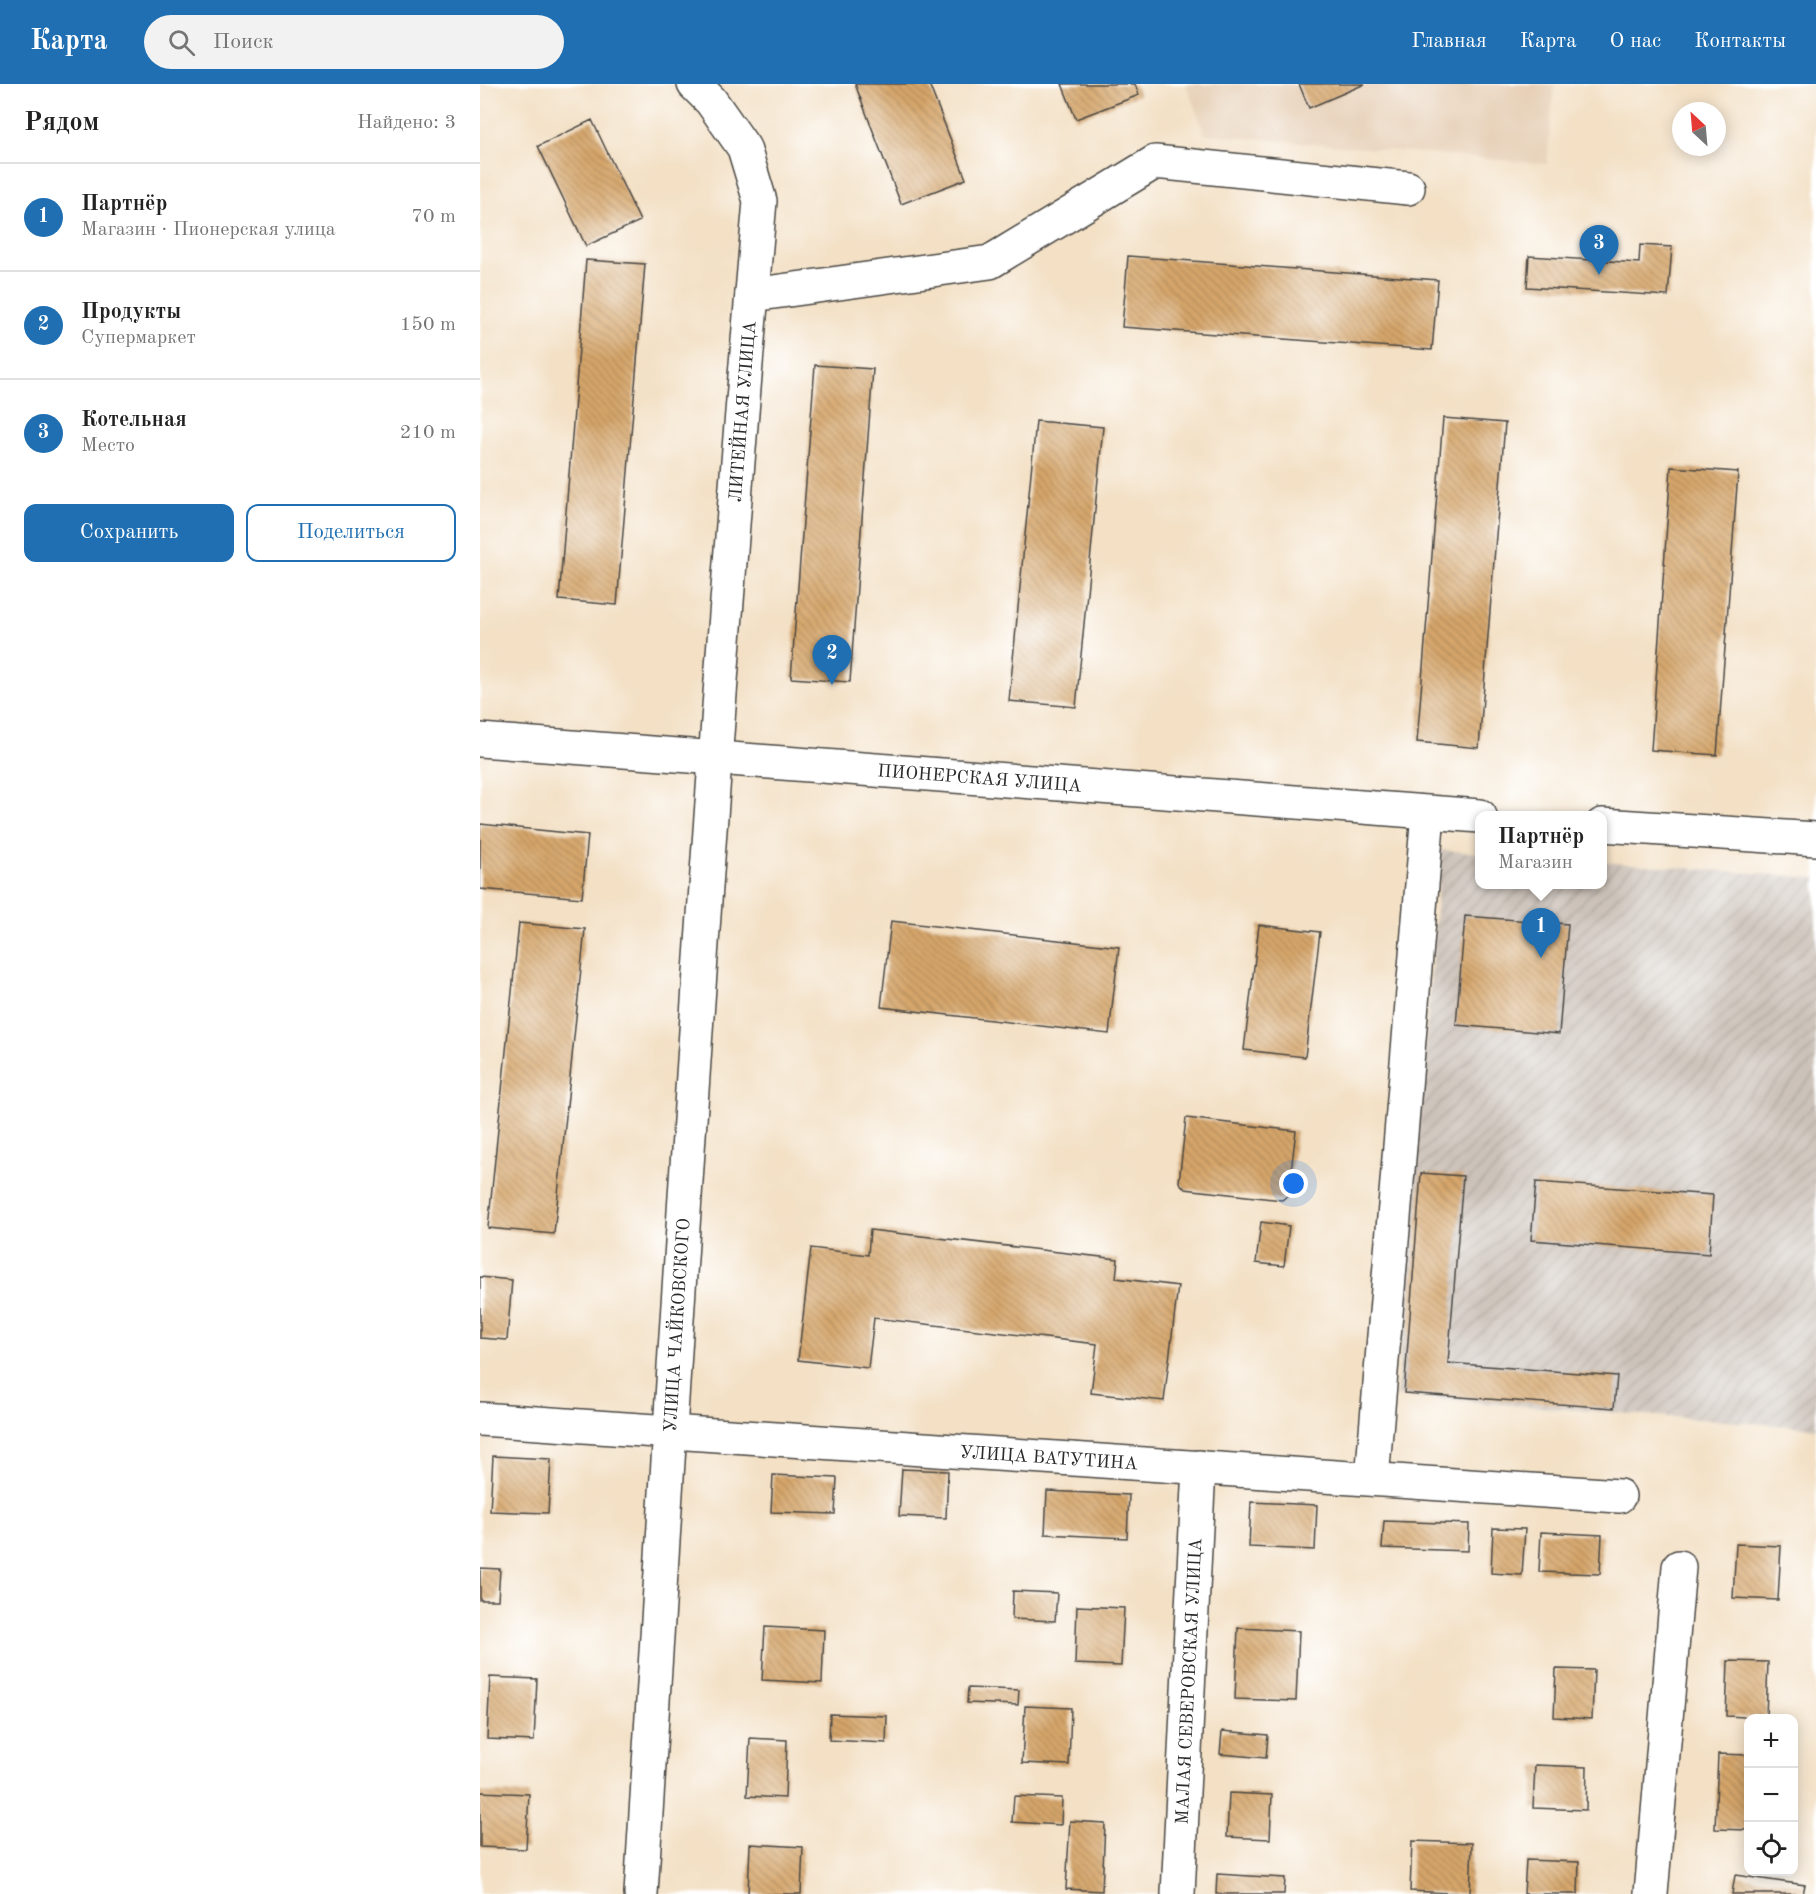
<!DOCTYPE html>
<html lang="ru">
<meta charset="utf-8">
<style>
:root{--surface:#fff;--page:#f2f2f2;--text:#222;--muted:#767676;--line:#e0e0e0;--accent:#1f6fb2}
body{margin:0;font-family:"Old Standard TT",serif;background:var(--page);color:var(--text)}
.controls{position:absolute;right:18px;bottom:18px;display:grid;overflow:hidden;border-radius:12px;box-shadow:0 3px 15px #0003}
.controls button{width:54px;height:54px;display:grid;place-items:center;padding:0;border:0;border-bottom:2px solid var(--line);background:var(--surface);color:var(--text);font:30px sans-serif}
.compass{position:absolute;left:1192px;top:18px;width:54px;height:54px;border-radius:50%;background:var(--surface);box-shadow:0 3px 15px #0003;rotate:334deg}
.you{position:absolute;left:814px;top:1100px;width:21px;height:21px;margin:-15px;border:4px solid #fff;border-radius:50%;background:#1a73e8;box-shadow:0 0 0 9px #1a73e833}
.badge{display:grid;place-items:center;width:39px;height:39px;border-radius:50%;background:var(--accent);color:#fff;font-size:20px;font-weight:700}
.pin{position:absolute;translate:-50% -50px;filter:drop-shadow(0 2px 3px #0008)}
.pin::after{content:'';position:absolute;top:32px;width:21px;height:18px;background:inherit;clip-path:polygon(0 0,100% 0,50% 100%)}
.popup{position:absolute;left:995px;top:727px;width:132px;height:78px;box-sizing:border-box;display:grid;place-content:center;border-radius:12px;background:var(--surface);filter:drop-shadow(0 2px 4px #0005);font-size:20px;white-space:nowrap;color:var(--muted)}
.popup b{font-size:22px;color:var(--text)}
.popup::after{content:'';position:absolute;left:50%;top:100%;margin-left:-12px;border:12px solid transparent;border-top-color:var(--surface)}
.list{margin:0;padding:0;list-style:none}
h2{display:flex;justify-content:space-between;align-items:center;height:78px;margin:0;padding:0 24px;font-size:26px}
h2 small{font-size:20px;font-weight:400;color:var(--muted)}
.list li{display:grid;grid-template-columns:39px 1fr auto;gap:18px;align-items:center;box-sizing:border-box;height:108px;padding:0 24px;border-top:2px solid var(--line)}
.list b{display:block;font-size:22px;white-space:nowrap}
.list p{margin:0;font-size:20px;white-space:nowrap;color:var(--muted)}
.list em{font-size:20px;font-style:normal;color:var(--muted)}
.actions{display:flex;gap:12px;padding:18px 24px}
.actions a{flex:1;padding:14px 0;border:2px solid var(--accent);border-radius:12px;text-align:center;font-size:21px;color:var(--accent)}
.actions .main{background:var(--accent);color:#fff}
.icon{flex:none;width:33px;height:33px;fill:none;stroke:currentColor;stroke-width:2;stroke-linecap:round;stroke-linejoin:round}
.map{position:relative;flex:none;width:1336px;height:1810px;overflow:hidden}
header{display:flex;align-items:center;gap:36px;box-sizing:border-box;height:84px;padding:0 30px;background:var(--accent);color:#fff}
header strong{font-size:28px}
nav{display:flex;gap:33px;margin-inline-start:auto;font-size:21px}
.search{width:420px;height:54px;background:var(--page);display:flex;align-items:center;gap:15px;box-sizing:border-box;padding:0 21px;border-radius:33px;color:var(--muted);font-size:22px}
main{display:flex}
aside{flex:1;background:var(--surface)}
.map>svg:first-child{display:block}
</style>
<header>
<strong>Карта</strong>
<div class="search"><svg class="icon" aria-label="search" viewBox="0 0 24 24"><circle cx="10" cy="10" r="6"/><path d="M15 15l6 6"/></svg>Поиск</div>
<nav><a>Главная</a><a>Карта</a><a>О нас</a><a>Контакты</a></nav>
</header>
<main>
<aside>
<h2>Рядом<small>Найдено: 3</small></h2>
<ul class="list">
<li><span class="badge">1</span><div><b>Партнёр</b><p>Магазин · Пионерская улица</p></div><em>70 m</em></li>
<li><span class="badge">2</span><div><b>Продукты</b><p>Супермаркет</p></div><em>150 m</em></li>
<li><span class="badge">3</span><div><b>Котельная</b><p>Место</p></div><em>210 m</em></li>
</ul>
<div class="actions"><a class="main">Сохранить</a><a>Поделиться</a></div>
</aside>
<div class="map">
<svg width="1336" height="1810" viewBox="0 0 1336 1810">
<defs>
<pattern id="industrial-furrows" width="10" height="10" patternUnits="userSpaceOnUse" patternTransform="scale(1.5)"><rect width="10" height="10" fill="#ccc2b9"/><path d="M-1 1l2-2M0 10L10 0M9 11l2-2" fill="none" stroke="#afa79f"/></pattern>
<pattern id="building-back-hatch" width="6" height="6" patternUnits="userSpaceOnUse" patternTransform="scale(1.5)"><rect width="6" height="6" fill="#d6a66b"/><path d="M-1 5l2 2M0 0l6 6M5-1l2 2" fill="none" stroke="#ae8758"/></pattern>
</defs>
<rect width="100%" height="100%" fill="#fff"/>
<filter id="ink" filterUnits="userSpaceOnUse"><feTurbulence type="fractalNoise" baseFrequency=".0167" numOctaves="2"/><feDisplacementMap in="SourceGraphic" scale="12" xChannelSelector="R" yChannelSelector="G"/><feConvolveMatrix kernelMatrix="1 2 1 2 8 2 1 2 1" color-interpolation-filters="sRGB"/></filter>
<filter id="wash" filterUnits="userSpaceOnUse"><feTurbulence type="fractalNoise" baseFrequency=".008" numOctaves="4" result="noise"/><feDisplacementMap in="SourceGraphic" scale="24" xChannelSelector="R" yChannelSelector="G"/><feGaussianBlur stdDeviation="1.35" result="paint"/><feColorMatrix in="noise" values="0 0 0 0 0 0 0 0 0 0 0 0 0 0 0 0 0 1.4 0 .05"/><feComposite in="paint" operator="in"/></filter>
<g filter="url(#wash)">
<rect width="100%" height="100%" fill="#f3e0c5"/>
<path fill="#e6cfb5" d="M 706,0 L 1074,0 L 1067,80 L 725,50 Z"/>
<path fill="url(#industrial-furrows)" d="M 961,766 L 999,769 L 1000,800 L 1122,800 L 1123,778 L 1336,794 L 1336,1344 L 917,1312 Z"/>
<g id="blocks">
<path fill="url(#building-back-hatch)" d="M 375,0 L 449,0 L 486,95 L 421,120 Z
M 582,0 L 655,0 L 659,11 L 596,35 Z
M 819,0 L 885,0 L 829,24 Z
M 112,36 L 160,137 L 106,162 L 58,62 Z
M 1160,161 L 1192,163 L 1188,212 L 1047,203 L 1049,172 L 1159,179 Z
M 648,172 L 958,196 L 952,266 L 642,243 Z
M 106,176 L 165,180 L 137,521 L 79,516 Z
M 335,281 L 393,285 L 370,598 L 311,594 Z
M 963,334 L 1025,339 L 999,664 L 937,658 Z
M 556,337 L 623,343 L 596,623 L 529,617 Z
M 1191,383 L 1258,388 L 1237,671 L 1171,666 Z
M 0,740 L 108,751 L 102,814 L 0,805 Z
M 985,832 L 1088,840 L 1079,950 L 976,941 Z
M 411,837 L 639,863 L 629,950 L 401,923 Z
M 39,839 L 105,845 L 74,1150 L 8,1144 Z
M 779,841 L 840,848 L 825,973 L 764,966 Z
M 706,1034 L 816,1047 L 808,1111 L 802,1116 L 705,1105 L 699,1098 Z
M 941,1089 L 983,1092 L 968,1279 L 1137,1292 L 1134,1324 L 924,1309 Z
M 1056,1098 L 1233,1111 L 1229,1170 L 1051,1156 Z
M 781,1138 L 809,1142 L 804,1182 L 776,1179 Z
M 390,1146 L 638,1175 L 636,1194 L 698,1202 L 684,1317 L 611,1309 L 617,1260 L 394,1234 L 388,1284 L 318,1276 L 331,1164 L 388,1171 Z
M 0,1193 L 32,1196 L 27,1256 L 0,1254 Z
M 13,1372 L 71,1375 L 68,1429 L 10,1427 Z
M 422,1385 L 468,1387 L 466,1434 L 419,1432 Z
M 293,1391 L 357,1394 L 355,1430 L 291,1428 Z
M 567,1407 L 649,1411 L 647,1454 L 565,1450 Z
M 771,1418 L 837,1421 L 835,1466 L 769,1463 Z
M 904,1437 L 989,1440 L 988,1467 L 902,1464 Z
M 1013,1444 L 1045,1445 L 1042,1491 L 1011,1489 Z
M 1061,1448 L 1122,1451 L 1120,1490 L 1059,1488 Z
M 1256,1460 L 1301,1462 L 1298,1516 L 1253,1514 Z
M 0,1484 L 20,1485 L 18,1516 L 0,1516 Z
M 533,1507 L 577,1509 L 575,1537 L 532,1535 Z
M 597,1522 L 644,1524 L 641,1582 L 595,1580 Z
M 285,1543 L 344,1546 L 342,1599 L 282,1596 Z
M 758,1544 L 819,1547 L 816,1617 L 755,1615 Z
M 1248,1577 L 1288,1578 L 1286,1634 L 1246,1632 Z
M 1076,1585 L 1114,1586 L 1112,1635 L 1074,1633 Z
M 10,1593 L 57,1595 L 54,1657 L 7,1655 Z
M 488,1604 L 539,1606 L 538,1621 L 487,1619 Z
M 545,1622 L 591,1624 L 589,1681 L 542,1679 Z
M 350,1630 L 407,1632 L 406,1659 L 349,1656 Z
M 742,1647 L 788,1651 L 786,1674 L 740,1670 Z
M 270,1654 L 307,1656 L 305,1714 L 267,1712 Z
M 1238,1670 L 1268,1671 L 1268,1746 L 1235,1745 Z
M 1055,1681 L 1107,1683 L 1106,1726 L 1053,1724 Z
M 0,1708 L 49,1710 L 46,1765 L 0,1763 Z
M 749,1709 L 792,1711 L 790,1755 L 747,1753 Z
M 534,1712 L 582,1714 L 581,1741 L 532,1738 Z
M 590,1737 L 625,1739 L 622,1807 L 586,1805 Z
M 932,1757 L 992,1759 L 990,1810 L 930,1807 Z
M 270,1760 L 323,1763 L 321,1810 L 268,1810 Z
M 1046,1776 L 1099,1778 L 1098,1810 L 1044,1810 Z
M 737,1790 L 805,1794 L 804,1810 L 736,1810 Z
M 1255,1791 L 1325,1801 L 1323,1810 L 1252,1810 Z"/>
</g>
</g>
<g filter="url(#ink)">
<use href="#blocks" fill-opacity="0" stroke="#494642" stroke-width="1.5"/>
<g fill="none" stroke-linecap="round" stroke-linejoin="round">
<g stroke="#494642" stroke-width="36">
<g id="minor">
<path d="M 272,211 L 510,178 L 675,78 L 928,104"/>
<path id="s1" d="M 0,656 L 1000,732"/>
<path d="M 1122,741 L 1336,755"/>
<path id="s2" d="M 0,1335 L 1139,1412"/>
<path d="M 892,1395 L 948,729"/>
<path id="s3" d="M 161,1810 C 196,1246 230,681 280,117 L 264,64 L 231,17 L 214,0"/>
<path id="s4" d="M 698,1810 L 719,1383"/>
<path d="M 1171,1810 L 1199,1483"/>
</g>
</g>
<use href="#minor" stroke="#fff" stroke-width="33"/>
</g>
</g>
<g text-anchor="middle" stroke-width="4.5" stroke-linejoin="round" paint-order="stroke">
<g font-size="18" fill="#2b2b2b" stroke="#fff">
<text dy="6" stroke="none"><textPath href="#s3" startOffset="1486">ЛИТЕЙНАЯ УЛИЦА</textPath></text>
<text dy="6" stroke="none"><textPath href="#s1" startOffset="501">ПИОНЕРСКАЯ УЛИЦА</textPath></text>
<text dy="6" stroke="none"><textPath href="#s3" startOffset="570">УЛИЦА ЧАЙКОВСКОГО</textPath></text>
<text dy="6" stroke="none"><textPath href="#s2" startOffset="570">УЛИЦА ВАТУТИНА</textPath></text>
<text dy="6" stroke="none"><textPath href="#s4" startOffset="213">МАЛАЯ СЕВЕРОВСКАЯ УЛИЦА</textPath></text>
</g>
</g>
</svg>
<div class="controls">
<button>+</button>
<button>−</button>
<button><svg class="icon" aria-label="locate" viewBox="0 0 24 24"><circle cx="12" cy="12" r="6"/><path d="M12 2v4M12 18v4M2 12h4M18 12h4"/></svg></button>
</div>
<svg class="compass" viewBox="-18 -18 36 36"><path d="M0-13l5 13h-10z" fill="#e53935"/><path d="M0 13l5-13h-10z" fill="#767676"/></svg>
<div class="you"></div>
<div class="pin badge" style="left:1061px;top:874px">1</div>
<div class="popup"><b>Партнёр</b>Магазин</div>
<div class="pin badge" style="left:352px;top:601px">2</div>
<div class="pin badge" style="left:1119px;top:191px">3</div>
</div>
</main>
